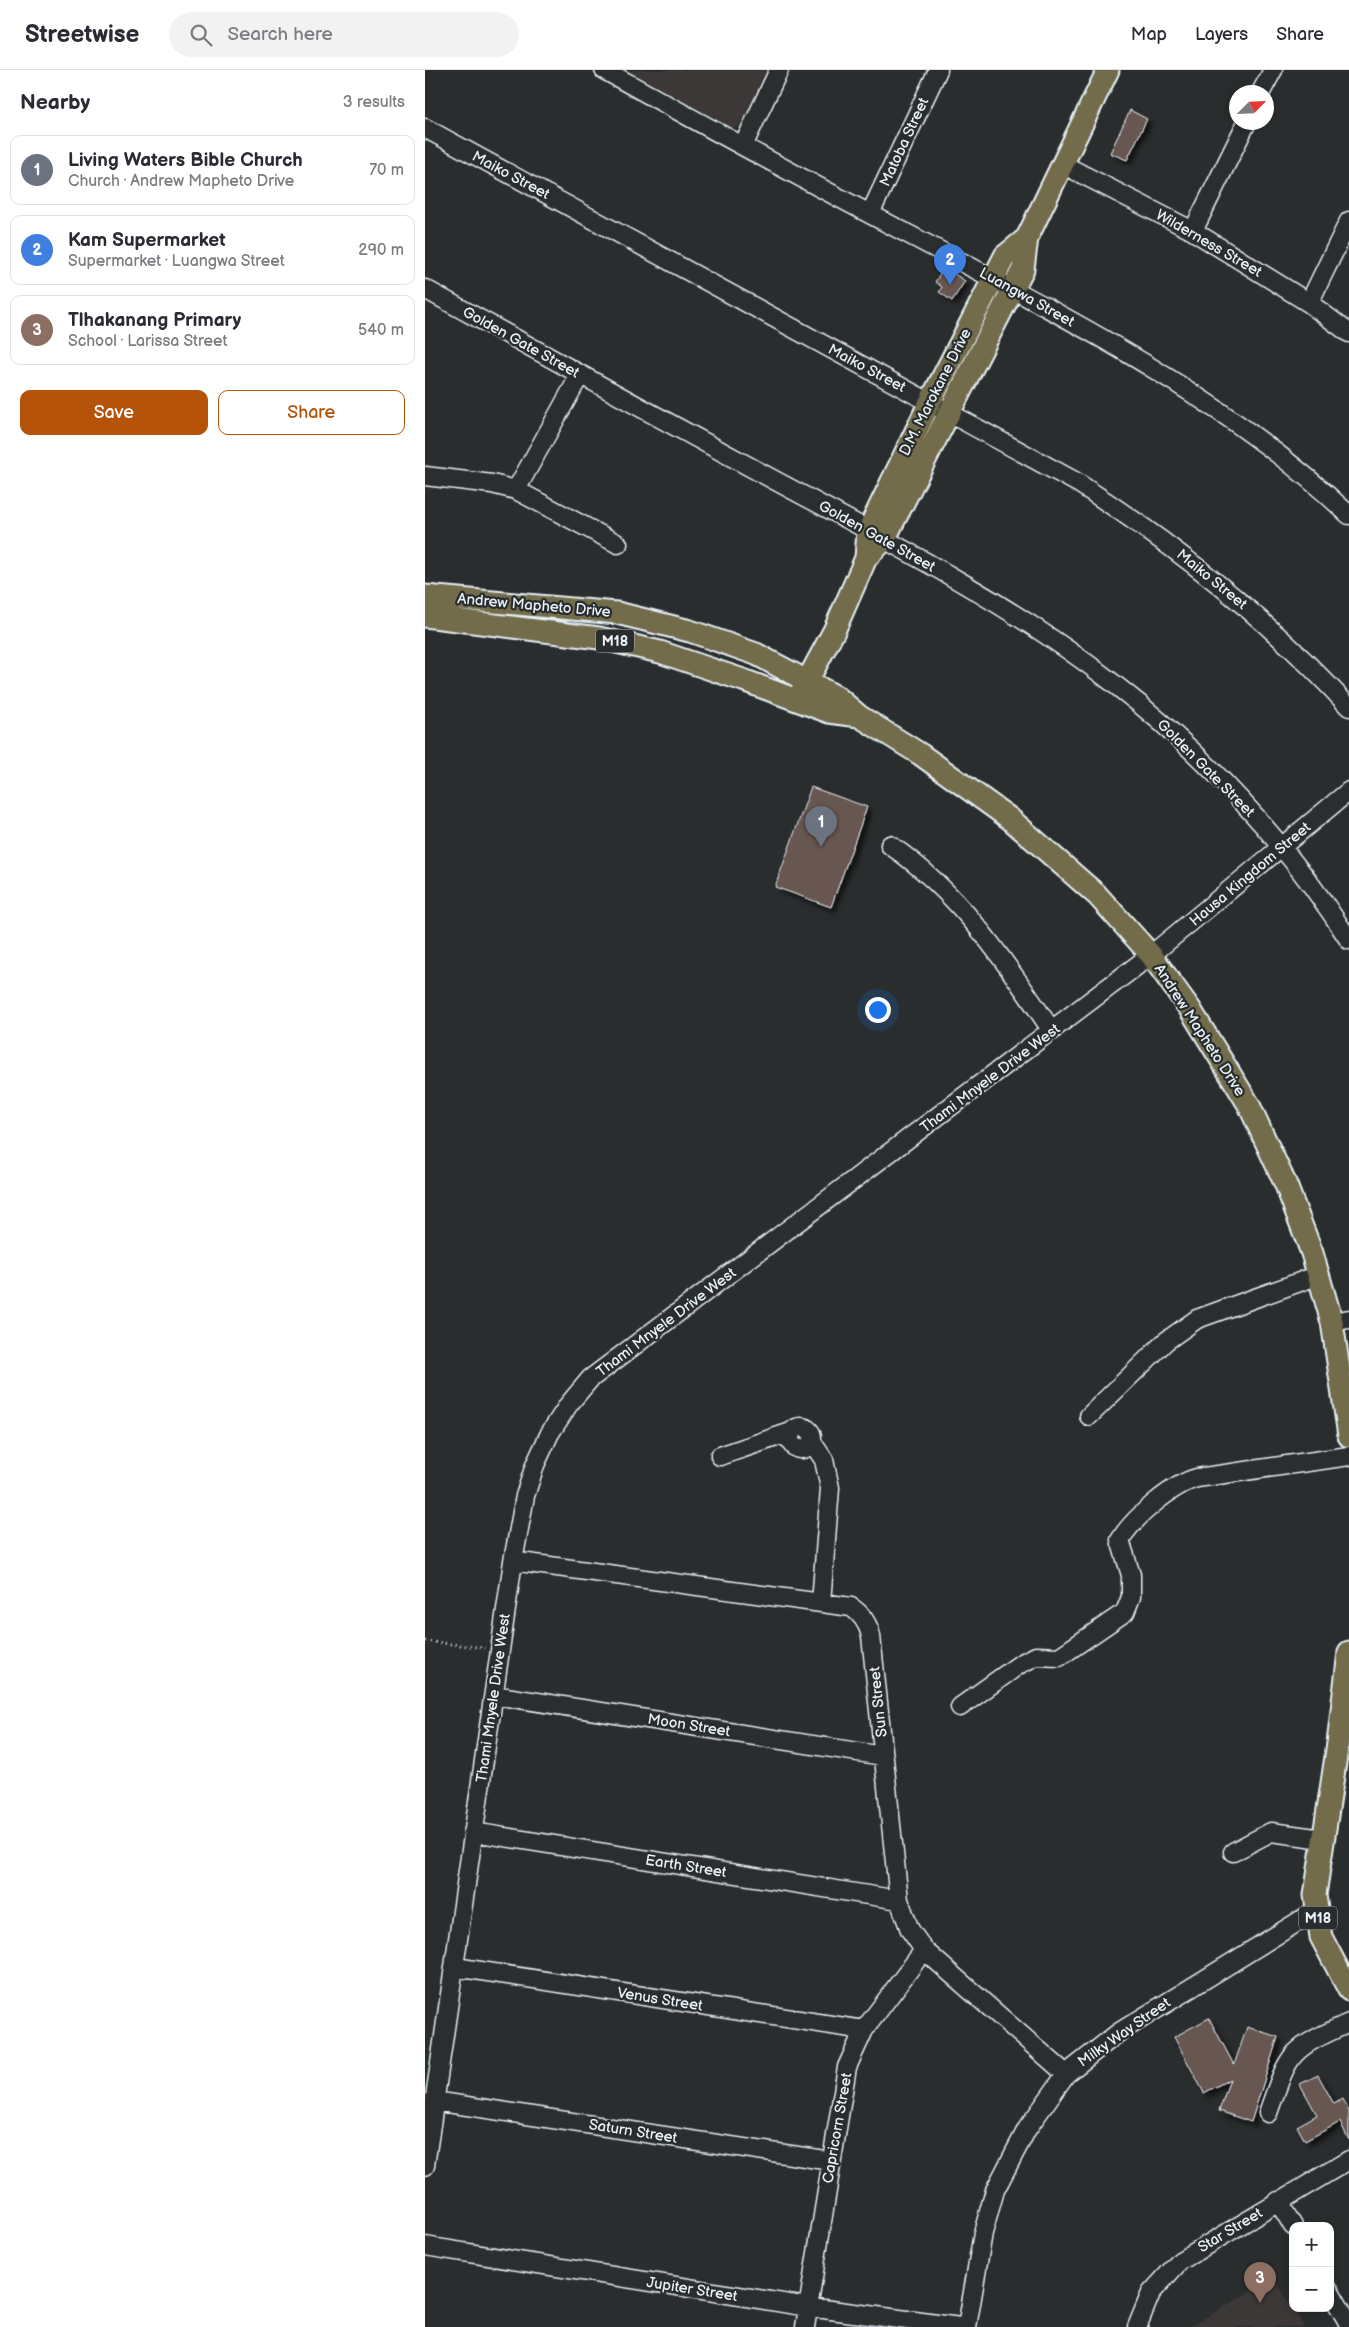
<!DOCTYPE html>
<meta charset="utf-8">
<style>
:root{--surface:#fff;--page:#f2f2f3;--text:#2b2b33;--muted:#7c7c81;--line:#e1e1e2;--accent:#b45309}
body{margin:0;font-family:"Balsamiq Sans",sans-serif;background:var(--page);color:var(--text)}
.controls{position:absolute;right:15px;bottom:15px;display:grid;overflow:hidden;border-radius:10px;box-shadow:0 2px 8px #0003}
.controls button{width:45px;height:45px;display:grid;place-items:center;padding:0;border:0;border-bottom:1px solid var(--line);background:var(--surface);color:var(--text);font:25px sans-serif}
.compass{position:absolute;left:804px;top:15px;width:45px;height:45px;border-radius:50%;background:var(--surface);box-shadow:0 2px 8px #0003;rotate:66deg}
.you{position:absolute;left:452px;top:939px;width:18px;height:18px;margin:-12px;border:4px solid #fff;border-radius:50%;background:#1a73e8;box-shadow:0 0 0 8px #1a73e833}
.badge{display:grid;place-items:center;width:32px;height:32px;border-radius:50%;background:var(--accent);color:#fff;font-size:16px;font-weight:700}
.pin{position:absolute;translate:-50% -41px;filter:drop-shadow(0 1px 2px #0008)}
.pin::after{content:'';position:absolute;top:26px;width:18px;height:15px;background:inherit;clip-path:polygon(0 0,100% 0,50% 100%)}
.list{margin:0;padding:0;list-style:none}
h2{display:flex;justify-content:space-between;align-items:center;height:65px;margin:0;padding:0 20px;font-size:21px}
h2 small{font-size:16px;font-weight:400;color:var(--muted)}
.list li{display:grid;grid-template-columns:32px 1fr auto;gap:15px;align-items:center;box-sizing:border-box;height:70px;margin:0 10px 10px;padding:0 10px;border:1px solid var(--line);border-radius:10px}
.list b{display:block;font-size:19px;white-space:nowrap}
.list p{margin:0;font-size:16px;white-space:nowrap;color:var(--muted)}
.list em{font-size:16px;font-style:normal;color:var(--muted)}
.actions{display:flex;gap:10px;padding:15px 20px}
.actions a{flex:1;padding:11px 0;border:1px solid var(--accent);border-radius:10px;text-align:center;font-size:18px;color:var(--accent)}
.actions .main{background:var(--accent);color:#fff}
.icon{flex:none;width:28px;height:28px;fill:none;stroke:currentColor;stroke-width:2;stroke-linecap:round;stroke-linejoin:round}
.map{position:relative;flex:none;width:924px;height:2257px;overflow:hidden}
header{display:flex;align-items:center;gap:30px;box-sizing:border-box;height:70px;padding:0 25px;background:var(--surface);border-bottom:1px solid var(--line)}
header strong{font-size:24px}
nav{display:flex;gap:28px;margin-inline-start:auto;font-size:18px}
.search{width:350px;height:45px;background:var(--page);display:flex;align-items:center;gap:12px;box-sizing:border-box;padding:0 18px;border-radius:28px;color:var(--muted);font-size:19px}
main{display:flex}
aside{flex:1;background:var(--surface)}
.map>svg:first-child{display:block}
</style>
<header>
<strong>Streetwise</strong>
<div class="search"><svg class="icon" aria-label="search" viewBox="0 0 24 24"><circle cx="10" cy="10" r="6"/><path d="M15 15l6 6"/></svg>Search here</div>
<nav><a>Map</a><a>Layers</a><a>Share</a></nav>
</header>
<main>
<aside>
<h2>Nearby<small>3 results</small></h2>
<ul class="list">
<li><span class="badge" style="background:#6b7280">1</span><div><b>Living Waters Bible Church</b><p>Church · Andrew Mapheto Drive</p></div><em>70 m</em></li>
<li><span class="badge" style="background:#3f7fe0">2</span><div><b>Kam Supermarket</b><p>Supermarket · Luangwa Street</p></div><em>290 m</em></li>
<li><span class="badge" style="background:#8d6e63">3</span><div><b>Tlhakanang Primary</b><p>School · Larissa Street</p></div><em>540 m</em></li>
</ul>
<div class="actions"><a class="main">Save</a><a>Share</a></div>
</aside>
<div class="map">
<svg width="924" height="2257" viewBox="0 0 924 2257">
<defs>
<filter id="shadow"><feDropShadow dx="4.5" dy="4.5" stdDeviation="2.5" flood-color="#0009"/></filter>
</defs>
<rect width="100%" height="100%" fill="#2a2d2e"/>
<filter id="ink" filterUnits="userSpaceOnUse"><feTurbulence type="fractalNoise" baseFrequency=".02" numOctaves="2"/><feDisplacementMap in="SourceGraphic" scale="10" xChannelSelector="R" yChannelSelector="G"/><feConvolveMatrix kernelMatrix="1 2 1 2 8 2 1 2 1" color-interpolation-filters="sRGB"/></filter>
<g filter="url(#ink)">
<path fill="#3d3938" d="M 200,0 L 347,0 L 320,55 L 307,58 Z
M 849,2208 L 879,2257 L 764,2257 Z"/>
<path fill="#685651" stroke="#e8f1f8" filter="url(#shadow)" d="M 705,40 L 722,49 L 702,90 L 685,83 Z
M 519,197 L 540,211 L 527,231 L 514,222 L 517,217 L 510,212 Z
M 386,717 L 442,737 L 406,837 L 350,817 Z
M 784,1948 L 809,1995 L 822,1957 L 853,1967 L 826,2052 L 794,2041 L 805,2009 L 779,2023 L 749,1967 Z
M 893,2005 L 909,2034 L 918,2029 L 924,2041 L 924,2070 L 915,2052 L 880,2071 L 872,2056 L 892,2045 L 875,2014 Z"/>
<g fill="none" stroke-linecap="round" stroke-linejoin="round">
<g stroke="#e8f1f8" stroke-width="21">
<path id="minor" d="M 179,0 C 280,56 381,111 483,164 C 633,243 801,327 924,445
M 836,22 L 848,0
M 0,58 L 653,413 C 752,477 844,549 924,637
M 318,76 L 354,0
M 637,94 L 768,161 L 884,233 L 924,263
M 445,144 L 513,0
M 768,161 L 822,52
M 0,219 C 112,281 225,343 338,404 C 457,468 581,530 688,613 C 778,682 863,774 924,870
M 884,233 L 924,151
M 0,406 L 67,414 L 91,420 L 193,474
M 91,420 L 155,305
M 465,775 C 535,823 580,891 627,961
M 907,1252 L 924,1249
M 664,1346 L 741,1271 L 772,1249 L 894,1205
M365 1368a11 11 0 1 1 22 0a11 11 0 1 1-22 0Z
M 387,1372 L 399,1390 L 405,1418 L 396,1533
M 295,1386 L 366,1362
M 88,1491 L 426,1537 C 437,1544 443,1553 446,1566 L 474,1830 L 485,1860 L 499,1880 L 641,2004
M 69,1625 L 458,1686
M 535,1637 L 595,1594 L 611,1586 L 634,1587 L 700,1542 L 706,1527 L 706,1505 L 695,1470 C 708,1448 748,1414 772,1408 L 924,1386
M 48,1762 L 474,1830
M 808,1782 L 846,1762 L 898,1769
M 30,1897 L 439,1960
M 9,2031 L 406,2091
M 843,2043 C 865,1981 863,1980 924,1953
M 0,2096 L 88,1491 L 100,1426 L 110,1395 L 125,1363 L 144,1334 L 165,1309 L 726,885 L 924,721
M 853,2131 L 868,2156
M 0,2176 L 383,2237 L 535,2257
M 905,2221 L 924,2254
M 380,2257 L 422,1997 L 439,1960 L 499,1880
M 542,2257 L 558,2163 L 570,2120 L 602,2059 L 641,2004 L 693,1963 L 892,1840
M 712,2257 L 726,2223 L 755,2191 L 924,2090"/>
</g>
<g stroke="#e8f1f8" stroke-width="25">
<path id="major" d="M 441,488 L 459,470 L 598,199 L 602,168 L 683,0
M 0,526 L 192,543 L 265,561 L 331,584 L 412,627 L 434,646 L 495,684 L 584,748 L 672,825 L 726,885 L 765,939 L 824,1035 L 861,1115 L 887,1183 L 907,1252 L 924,1366
M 0,546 L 174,568 L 235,582 L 318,610 L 404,642 L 434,646
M 372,630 L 409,561 L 441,488 L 443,461 L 505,332 L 580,186 L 602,168
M 924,1582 L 913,1673 L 890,1825 L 896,1867 L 924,1920"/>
</g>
<path stroke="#e8f1f8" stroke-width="3" stroke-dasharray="1 4" stroke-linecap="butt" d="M 0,1571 L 60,1578"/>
<use href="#minor" stroke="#2a2d2e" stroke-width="18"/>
<use href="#major" stroke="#726c4b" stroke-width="21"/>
</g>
</g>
<g text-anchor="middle" stroke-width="4.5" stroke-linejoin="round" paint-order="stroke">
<g fill="#2a2d2e" stroke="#afb6bb" stroke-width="1">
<rect x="171" y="559.5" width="38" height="23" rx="4"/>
<rect x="874" y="1836.5" width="38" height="23" rx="4"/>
</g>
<g font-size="14" font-weight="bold" fill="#e8f1f8">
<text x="190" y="576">M18</text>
<text x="893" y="1853">M18</text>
</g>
<g font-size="15" fill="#e8f1f8" stroke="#2a2d2e">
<text transform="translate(479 72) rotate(-65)" y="5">Matoba Street</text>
<text transform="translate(86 105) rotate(28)" y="5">Maiko Street</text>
<text transform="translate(784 173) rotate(30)" y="5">Wilderness Street</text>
<text transform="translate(602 227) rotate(29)" y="5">Luangwa Street</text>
<text transform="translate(96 272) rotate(29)" y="5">Golden Gate Street</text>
<text transform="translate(442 298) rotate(28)" y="5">Maiko Street</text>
<text transform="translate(510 322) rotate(-63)" y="5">D.M. Marokane Drive</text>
<text transform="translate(452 466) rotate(29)" y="5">Golden Gate Street</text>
<text transform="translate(787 509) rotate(39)" y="5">Maiko Street</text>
<text transform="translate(109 535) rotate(5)" y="5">Andrew Mapheto Drive</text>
<text transform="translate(781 698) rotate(45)" y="5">Golden Gate Street</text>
<text transform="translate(825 804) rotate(-40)" y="5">Hausa Kingdom Street</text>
<text transform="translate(775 960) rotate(57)" y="5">Andrew Mapheto Drive</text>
<text transform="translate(565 1008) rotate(-37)" y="5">Thami Mnyele Drive West</text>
<text transform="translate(241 1252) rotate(-37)" y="5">Thami Mnyele Drive West</text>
<text transform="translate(68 1628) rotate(-82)" y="5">Thami Mnyele Drive West</text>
<text transform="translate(453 1632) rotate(-96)" y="5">Sun Street</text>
<text transform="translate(264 1655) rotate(9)" y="5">Moon Street</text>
<text transform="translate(261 1796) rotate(9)" y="5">Earth Street</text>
<text transform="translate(235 1929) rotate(9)" y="5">Venus Street</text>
<text transform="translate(699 1962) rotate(-35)" y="5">Milky Way Street</text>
<text transform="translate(412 2058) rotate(-80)" y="5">Capricorn Street</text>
<text transform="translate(208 2061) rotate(9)" y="5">Saturn Street</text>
<text transform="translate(805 2160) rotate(-31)" y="5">Star Street</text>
<text transform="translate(267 2219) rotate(9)" y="5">Jupiter Street</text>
</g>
</g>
</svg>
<div class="controls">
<button>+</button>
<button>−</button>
</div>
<svg class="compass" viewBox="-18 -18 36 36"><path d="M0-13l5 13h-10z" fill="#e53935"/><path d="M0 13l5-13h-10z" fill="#7c7c81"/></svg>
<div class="you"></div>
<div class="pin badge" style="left:396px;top:777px;background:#6b7280">1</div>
<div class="pin badge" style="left:525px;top:215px;background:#3f7fe0">2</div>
<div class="pin badge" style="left:835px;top:2233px;background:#8d6e63">3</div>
</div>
</main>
